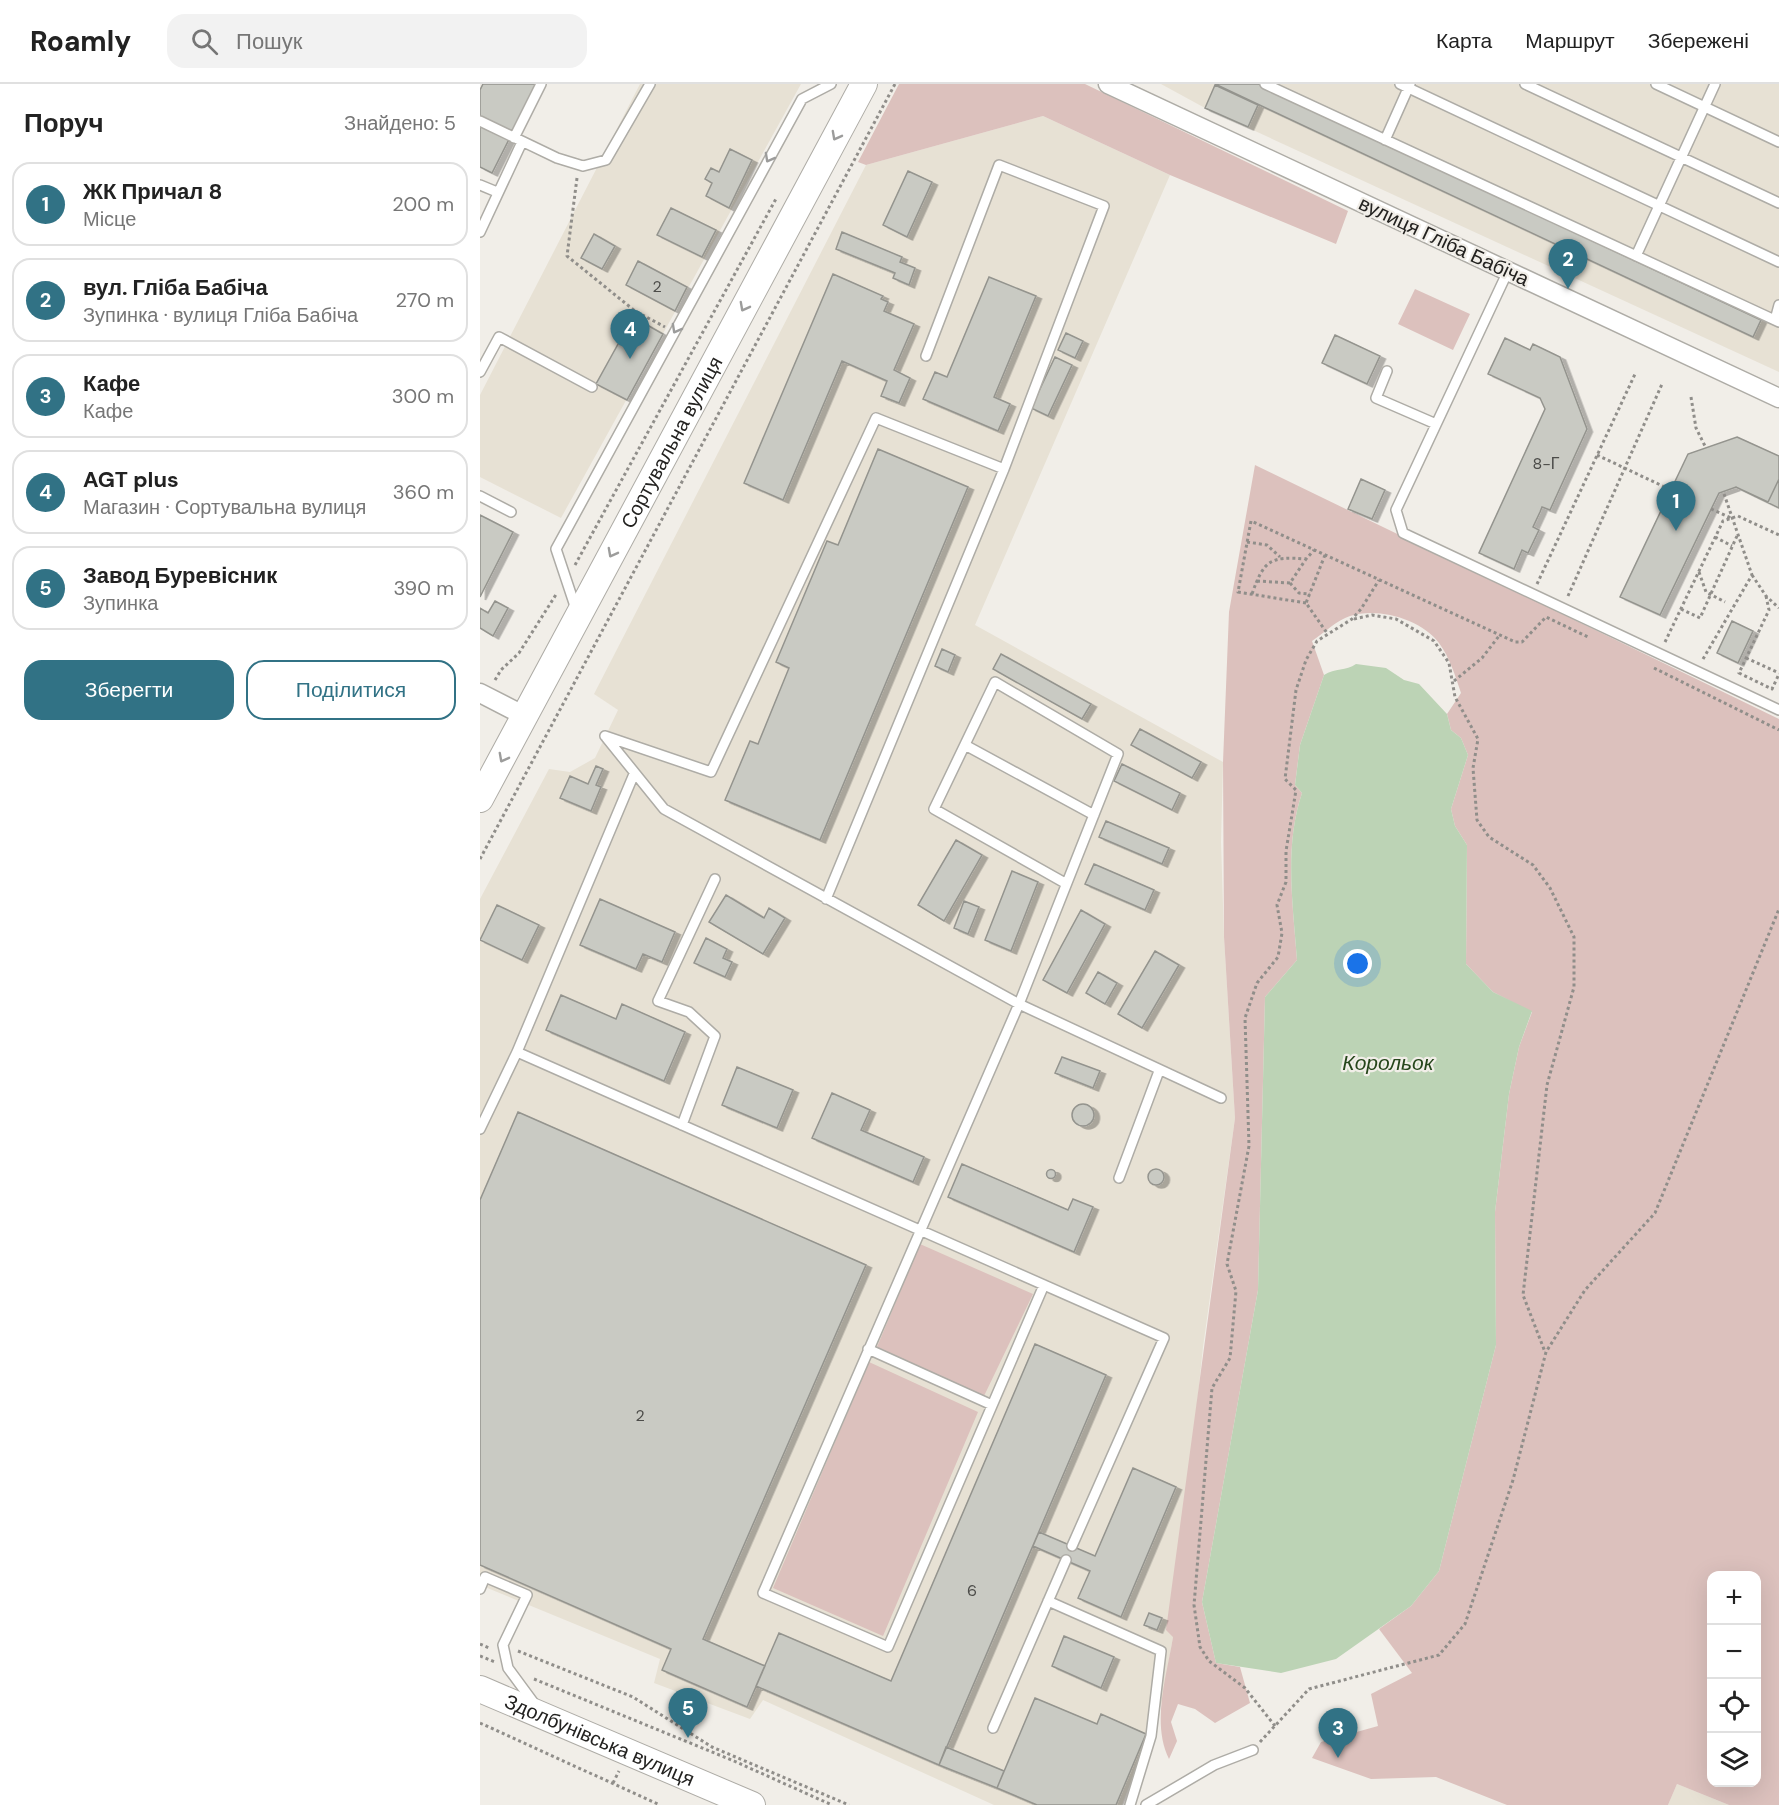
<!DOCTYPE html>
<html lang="uk">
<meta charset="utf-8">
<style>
:root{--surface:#fff;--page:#f2f2f2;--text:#222;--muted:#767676;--line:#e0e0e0;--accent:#317285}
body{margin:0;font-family:"DM Sans",sans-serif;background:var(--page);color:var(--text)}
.controls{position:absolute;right:18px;bottom:18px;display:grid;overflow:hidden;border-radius:12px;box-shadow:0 6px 24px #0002}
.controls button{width:54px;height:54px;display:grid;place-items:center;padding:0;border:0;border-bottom:2px solid var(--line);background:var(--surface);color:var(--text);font:30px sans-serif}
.you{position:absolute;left:878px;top:880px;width:21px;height:21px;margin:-15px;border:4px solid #fff;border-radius:50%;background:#1a73e8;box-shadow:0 0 0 9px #1a73e833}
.badge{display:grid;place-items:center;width:39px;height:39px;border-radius:50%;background:var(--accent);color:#fff;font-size:20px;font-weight:700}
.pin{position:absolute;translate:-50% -50px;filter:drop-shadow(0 2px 3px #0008)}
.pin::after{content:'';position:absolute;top:32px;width:21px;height:18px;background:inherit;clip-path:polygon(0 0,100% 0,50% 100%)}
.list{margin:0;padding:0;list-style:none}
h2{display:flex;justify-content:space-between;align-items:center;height:78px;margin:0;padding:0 24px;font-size:26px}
h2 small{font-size:20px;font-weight:400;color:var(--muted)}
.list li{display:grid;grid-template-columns:39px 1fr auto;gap:18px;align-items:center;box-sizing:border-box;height:84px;margin:0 12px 12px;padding:0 12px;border:2px solid var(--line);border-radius:18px}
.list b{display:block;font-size:22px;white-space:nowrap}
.list p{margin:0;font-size:20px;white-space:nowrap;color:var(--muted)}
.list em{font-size:20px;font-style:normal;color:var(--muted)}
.actions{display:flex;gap:12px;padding:18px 24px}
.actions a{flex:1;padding:14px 0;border:2px solid var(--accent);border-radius:18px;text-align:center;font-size:21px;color:var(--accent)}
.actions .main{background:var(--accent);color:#fff}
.icon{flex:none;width:33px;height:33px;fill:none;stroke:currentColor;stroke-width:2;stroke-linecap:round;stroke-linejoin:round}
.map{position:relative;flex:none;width:1299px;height:1721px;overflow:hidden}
header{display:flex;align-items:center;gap:36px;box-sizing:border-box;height:84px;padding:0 30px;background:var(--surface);border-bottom:2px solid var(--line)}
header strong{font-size:28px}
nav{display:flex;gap:33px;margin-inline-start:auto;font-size:21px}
.search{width:420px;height:54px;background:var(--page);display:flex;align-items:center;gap:15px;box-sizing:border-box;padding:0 21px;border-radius:18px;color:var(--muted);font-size:22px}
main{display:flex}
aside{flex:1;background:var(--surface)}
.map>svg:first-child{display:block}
</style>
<header>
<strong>Roamly</strong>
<div class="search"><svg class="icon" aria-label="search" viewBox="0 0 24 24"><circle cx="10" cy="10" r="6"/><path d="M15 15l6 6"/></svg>Пошук</div>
<nav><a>Карта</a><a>Маршрут</a><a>Збережені</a></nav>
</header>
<main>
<aside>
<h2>Поруч<small>Знайдено: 5</small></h2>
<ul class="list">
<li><span class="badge">1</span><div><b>ЖК Причал 8</b><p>Місце</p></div><em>200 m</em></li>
<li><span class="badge">2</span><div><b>вул. Гліба Бабіча</b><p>Зупинка · вулиця Гліба Бабіча</p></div><em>270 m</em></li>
<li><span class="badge">3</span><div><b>Кафе</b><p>Кафе</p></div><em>300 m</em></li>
<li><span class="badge">4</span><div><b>AGT plus</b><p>Магазин · Сортувальна вулиця</p></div><em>360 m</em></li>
<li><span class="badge">5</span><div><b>Завод Буревісник</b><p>Зупинка</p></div><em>390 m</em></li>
</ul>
<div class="actions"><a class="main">Зберегти</a><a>Поділитися</a></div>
</aside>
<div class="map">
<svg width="1299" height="1721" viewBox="0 0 1299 1721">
<defs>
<filter id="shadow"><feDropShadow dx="5.5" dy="3" stdDeviation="0" flood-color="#0004"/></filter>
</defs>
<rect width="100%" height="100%" fill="#f1eee8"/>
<path fill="#e7e1d4" d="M 160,0 L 321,0 L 81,434 L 0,393 L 0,311 Z
M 681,0 L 1299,0 L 1299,288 L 725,24 Z
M 563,32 L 690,91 L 495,541 L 743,678 L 741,758 L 744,853 L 755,1034 L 723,1263 L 693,1553 L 682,1618 L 642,1721 L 514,1721 L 283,1616 L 270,1635 L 174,1599 L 180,1575 L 0,1501 L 0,815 L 69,685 L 90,688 L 115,674 L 138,626 L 114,610 L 386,81 Z
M 1197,1700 L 1249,1721 L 1188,1721 Z"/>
<path fill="#dcc1bd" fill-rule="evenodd" d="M 419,0 L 605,0 L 868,127 L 856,160 L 690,91 L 563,32 L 386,81 L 378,78 Z
M 935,205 L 990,230 L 973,266 L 918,240 Z
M 775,381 L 1299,635 L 1299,1721 L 1249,1721 L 1197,1700 L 1188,1721 L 1027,1721 L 956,1693 L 891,1695 L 832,1674 L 841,1658 L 898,1642 L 891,1610 L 932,1589 L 899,1545 L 931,1522 L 959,1487 L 1016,1261 L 1015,1128 L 1029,1010 L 1039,963 L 1052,928 L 1013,908 L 986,880 L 987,761 L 975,742 L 971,725 L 988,671 L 981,654 L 971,646 L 967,630 L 981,609 C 975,591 970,574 959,559 C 941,535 898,523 870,532 C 857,536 844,549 832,557 L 844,591 L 820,661 L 815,701 L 822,709 C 804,762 813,821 817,876 L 785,913 L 778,1206 L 722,1518 L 736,1579 L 760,1583 L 770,1619 L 735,1639 L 715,1625 L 698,1620 L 691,1638 L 697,1657 L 689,1675 C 671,1639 687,1591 693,1553 L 686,1546 L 755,1034 L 744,853 L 743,678 L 749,528 ZM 1232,1492 L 1276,1492 L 1276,1698 L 1232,1698 Z
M 440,1160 L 553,1210 L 504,1312 L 397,1263 Z
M 389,1278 L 498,1328 L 403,1552 L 293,1504 Z"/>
<path fill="#bcd3b5" d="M 876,580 L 906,584 L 924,596 L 939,600 L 967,630 L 971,646 L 981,654 L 988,671 L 971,725 L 975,742 L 987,761 L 986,880 L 1013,908 L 1052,927 L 1039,963 L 1029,1010 L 1015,1128 L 1016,1261 L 959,1487 L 931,1522 L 856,1575 L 801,1589 L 736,1579 L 722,1518 L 778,1206 L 785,913 L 817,876 C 813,821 804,762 822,709 L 815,701 L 820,661 L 844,591 C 855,584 866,587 876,580 Z"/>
<path fill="#c9cac3" stroke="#94948e" stroke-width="1.5" filter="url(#shadow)" d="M 3,0 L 57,0 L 12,89 L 0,83 L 0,6 Z
M 735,0 L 779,0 L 1281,236 L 1273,253 Z
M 735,1 L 778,21 L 768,43 L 725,24 Z
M 250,65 L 272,76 L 249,124 L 226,112 L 232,99 L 225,95 L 231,84 L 239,88 Z
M 428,87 L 452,98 L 427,153 L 403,141 Z
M 191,124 L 236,146 L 222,173 L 177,151 Z
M 362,148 L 422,173 L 420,178 L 435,184 L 429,201 L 413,194 L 415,189 L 356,165 Z
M 114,150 L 135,162 L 122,185 L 101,174 Z
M 158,177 L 207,203 L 195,227 L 146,201 Z
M 353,190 L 403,212 L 401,215 L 408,218 L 404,227 L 434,240 L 414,286 L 430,294 L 419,319 L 401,312 L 407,297 L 362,277 L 303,416 L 264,399 Z
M 509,193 L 556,212 L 514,313 L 530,320 L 518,347 L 443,315 L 455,288 L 467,293 Z
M 153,233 L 183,250 L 147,316 L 116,300 Z
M 586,249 L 603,257 L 595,274 L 578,266 Z
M 855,251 L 900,272 L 887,300 L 842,279 Z
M 1025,254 L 1050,266 L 1053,260 L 1080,273 L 1107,345 L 1070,426 L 1062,423 L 1060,428 L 1053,443 L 1059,446 L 1048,469 L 1042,466 L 1034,485 L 999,469 L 1065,325 L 1060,314 L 1008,290 Z
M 575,273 L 592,281 L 568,332 L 551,324 Z
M 1257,353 L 1299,372 L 1299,424 L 1256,403 L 1239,409 L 1180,531 L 1140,513 L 1208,370 Z
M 1257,353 L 1299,372 L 1299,395 L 1288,418 L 1256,403 L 1239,409 L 1180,531 L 1140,513 L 1208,370 Z
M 398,365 L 488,403 L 340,756 L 245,716 L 270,657 L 278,660 L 309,584 L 296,578 L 347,457 L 358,461 Z
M 881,395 L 905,406 L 892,435 L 868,425 Z
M 0,431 L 33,448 L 0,513 Z
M 15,517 L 28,524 L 13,552 L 0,544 L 0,524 L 8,529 Z
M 1252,537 L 1273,547 L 1258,579 L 1237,569 Z
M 462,565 L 475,571 L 468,588 L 455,582 Z
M 521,570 L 611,620 L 602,635 L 513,585 Z
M 660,645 L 721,678 L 712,694 L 651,661 Z
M 642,680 L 700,709 L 692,726 L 634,697 Z
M 116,682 L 123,685 L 116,701 L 121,703 L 111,727 L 80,714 L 90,692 L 108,700 Z
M 626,737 L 689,764 L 682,780 L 619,753 Z
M 476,756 L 502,771 L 464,837 L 438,821 Z
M 614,780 L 674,806 L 665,826 L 605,800 Z
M 532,787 L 558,798 L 531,867 L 505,856 Z
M 246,811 L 284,834 L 289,824 L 305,834 L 283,870 L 229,838 Z
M 120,815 L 195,848 L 182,878 L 163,870 L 156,885 L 100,861 Z
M 484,817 L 499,823 L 488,850 L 474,844 Z
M 17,821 L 59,841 L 42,876 L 0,856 Z
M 601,826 L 625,840 L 587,909 L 563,896 Z
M 226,854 L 247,865 L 243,874 L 252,878 L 245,893 L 214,879 Z
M 675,867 L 699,881 L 662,944 L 638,930 Z
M 618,888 L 637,899 L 625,920 L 606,909 Z
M 81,911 L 136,935 L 142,920 L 205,948 L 184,997 L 66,946 Z
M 582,973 L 620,987 L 613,1004 L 575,989 Z
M 257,983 L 313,1006 L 297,1044 L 242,1021 Z
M 352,1009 L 390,1026 L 381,1046 L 444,1073 L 433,1098 L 332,1054 Z
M592 1031a11 11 0 1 1 22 0a11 11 0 1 1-22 0Z
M 38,1028 L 386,1181 L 223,1555 L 285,1582 L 267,1623 L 182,1586 L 191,1565 L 0,1481 L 0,1116 Z
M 482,1080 L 588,1126 L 593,1115 L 613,1123 L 594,1168 L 468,1113 Z
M668 1093a8 8 0 1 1 16 0a8 8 0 1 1-16 0Z
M566.5 1090a4.5 4.5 0 1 1 9 0a4.5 4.5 0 1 1-9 0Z
M 555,1260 L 626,1291 L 459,1681 L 276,1602 L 299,1549 L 411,1597 Z
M 653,1384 L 696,1403 L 641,1533 L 598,1514 L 610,1487 L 553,1462 L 559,1448 L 615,1472 Z
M 669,1529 L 682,1534 L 677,1546 L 664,1541 Z
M 584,1552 L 634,1573 L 621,1604 L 572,1582 Z
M 555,1614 L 617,1640 L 621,1630 L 666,1650 L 636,1721 L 557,1721 L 517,1704 Z
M 466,1663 L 524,1687 L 517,1704 L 459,1681 Z"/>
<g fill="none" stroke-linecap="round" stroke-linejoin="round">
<g stroke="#aeaca6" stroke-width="12">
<path id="lane" d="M 785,0 L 1299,238
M 920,0 L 1299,178
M 1045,0 L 1299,119
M 1176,0 L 1299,58
M 0,37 L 77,74 L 103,82 L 126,76 L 170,0
M 34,54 L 61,0
M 905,56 L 930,0
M 0,101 L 17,108
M 0,148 L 42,58
M 1156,172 L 1235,0
M 1028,187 L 916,426 L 923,449 L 1299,626
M 1295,236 L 1299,221
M 907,287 L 896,314 L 956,340
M 0,288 L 19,253 L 112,303
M 0,412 L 31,428
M 96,525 L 76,465 L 322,15 L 351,0
M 125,652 L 184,725 L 539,920 L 741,1014
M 125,652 L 231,688 L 396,334 L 524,385
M 485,661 L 614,731
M 346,815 L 524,385 L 624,122 L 519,81 L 446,272
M 37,968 L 684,1254 L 592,1462
M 202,1041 L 235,952 L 209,928 L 178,917 L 235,795
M 0,1045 L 37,968 L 154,690
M 639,1094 L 679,987
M 564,1201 L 408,1563 L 283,1509 L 539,920 L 638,670 L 515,598 L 454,725 L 585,799
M 388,1265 L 512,1321
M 0,1505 L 5,1493 L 47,1511 L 23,1561 L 28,1584 L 56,1622
M 568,1517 L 681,1567 L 671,1652 L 650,1721
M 513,1644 L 586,1476
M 666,1721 L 734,1681 L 773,1666"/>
</g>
<g stroke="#aeaca6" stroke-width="21">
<path id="street" d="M 628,0 L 1299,314
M 0,609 L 45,632"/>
</g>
<g stroke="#aeaca6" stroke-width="28">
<g id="secondary">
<path id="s1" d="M 0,715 L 384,0"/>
<path id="s2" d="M 0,1605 L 272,1721"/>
</g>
</g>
<path stroke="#908e8a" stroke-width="3" stroke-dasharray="3 3" stroke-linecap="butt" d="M 97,94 L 87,172 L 155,227 L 185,243
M 1211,313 L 1216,344 L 1226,364
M 1117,371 L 1191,406
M 1231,425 L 1251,434
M 1235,453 L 1252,462
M 767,458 L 787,461 L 800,473
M 845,471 L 826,519 L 847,549
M 95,481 L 297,113
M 1219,488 L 1226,508 L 1245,518
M 1272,491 L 1286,512 L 1299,524
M 777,497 L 810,499 L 826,475
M 810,499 L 819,509 L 830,510
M 1057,500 L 1156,288
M 772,510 C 784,476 790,472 826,475 L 834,466
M 1088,512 L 1182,300
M 1286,512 L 1289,526 L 1259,589 L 1292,605 L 1299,590
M 826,519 L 758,508 L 771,437 L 1035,558 L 1042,558 L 1066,533 L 1108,553
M 1201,525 L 1220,534 L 1257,452
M 874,535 L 892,531 L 916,535 L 954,557 L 969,579 L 975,613 L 998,655 L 993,684 L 997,736 L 1009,753 L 1053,781 L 1070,804 L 1094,853 L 1094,903 L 1067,1001 L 1043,1211 L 1065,1268
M 1185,558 L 1243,437 L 1258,432 L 1299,451
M 1266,574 L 1299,589
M 1223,575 L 1272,491 L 1243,407
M 1174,584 L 1299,646
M 15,596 L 21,586 L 39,569 L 77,509
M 974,597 L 1002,574 L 1019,552
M 0,775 L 415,0
M 0,1560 L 9,1564
M 38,1567 L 153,1613 L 232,1663 L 369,1721
M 0,1572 L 15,1578
M 54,1595 L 254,1677 L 352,1721
M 0,1639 L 180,1721
M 795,1642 L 765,1604 L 729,1577 L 720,1563 L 714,1521 L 732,1304 L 750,1274 L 756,1207 L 747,1180 L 769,1062 L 765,934 L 777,899 L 798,873 L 802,849 L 797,821 L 806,798 L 806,767 L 816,706 L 805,695 L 816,606 L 826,576 L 837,557 L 872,535 L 881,525 L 899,496
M 780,1658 L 829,1605 L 959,1571 L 985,1540 L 1033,1396 L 1066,1268 L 1105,1206 L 1175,1129 L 1299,825
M 133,1699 L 139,1687"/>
<use href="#lane" stroke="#fff" stroke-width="9"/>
<use href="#street" stroke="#fff" stroke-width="18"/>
<use href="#secondary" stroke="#fff" stroke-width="26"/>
</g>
<defs><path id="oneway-chevron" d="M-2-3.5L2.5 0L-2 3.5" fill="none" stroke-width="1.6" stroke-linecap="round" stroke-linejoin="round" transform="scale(1.5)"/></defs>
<g stroke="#9c9c9b">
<use href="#oneway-chevron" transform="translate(356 52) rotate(118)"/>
<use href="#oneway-chevron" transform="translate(289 74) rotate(119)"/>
<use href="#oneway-chevron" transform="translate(264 223) rotate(118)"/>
<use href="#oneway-chevron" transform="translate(196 245) rotate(119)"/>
<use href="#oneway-chevron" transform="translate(132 469) rotate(118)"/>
<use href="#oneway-chevron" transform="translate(23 674) rotate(118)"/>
</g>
<g text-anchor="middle" stroke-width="4.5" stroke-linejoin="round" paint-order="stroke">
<g font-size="16" fill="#4c4c49">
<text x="177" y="208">2</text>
<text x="1066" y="385">8-Г</text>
<text x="160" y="1337">2</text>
<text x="492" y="1512">6</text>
</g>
<g font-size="20" fill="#232220" stroke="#f1eee8">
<text transform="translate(964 157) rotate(25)" y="7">вулиця Гліба Бабіча</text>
<text dy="7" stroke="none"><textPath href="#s1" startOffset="405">Сортувальна вулиця</textPath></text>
<text dy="7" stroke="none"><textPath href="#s2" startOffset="130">Здолбунівська вулиця</textPath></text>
</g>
<g font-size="21" font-style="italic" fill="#26461b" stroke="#f1eee8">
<text x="908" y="986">Корольок</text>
</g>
</g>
</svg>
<div class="controls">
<button>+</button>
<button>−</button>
<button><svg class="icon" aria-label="locate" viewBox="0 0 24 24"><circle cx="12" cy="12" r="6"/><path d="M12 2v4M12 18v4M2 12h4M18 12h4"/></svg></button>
<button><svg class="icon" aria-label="layers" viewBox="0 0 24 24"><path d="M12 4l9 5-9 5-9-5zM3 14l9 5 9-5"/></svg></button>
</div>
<div class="you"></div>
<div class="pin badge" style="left:1196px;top:447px">1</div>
<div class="pin badge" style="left:1088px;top:205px">2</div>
<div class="pin badge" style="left:858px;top:1674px">3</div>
<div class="pin badge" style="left:150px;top:275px">4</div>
<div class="pin badge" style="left:208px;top:1654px">5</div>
</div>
</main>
